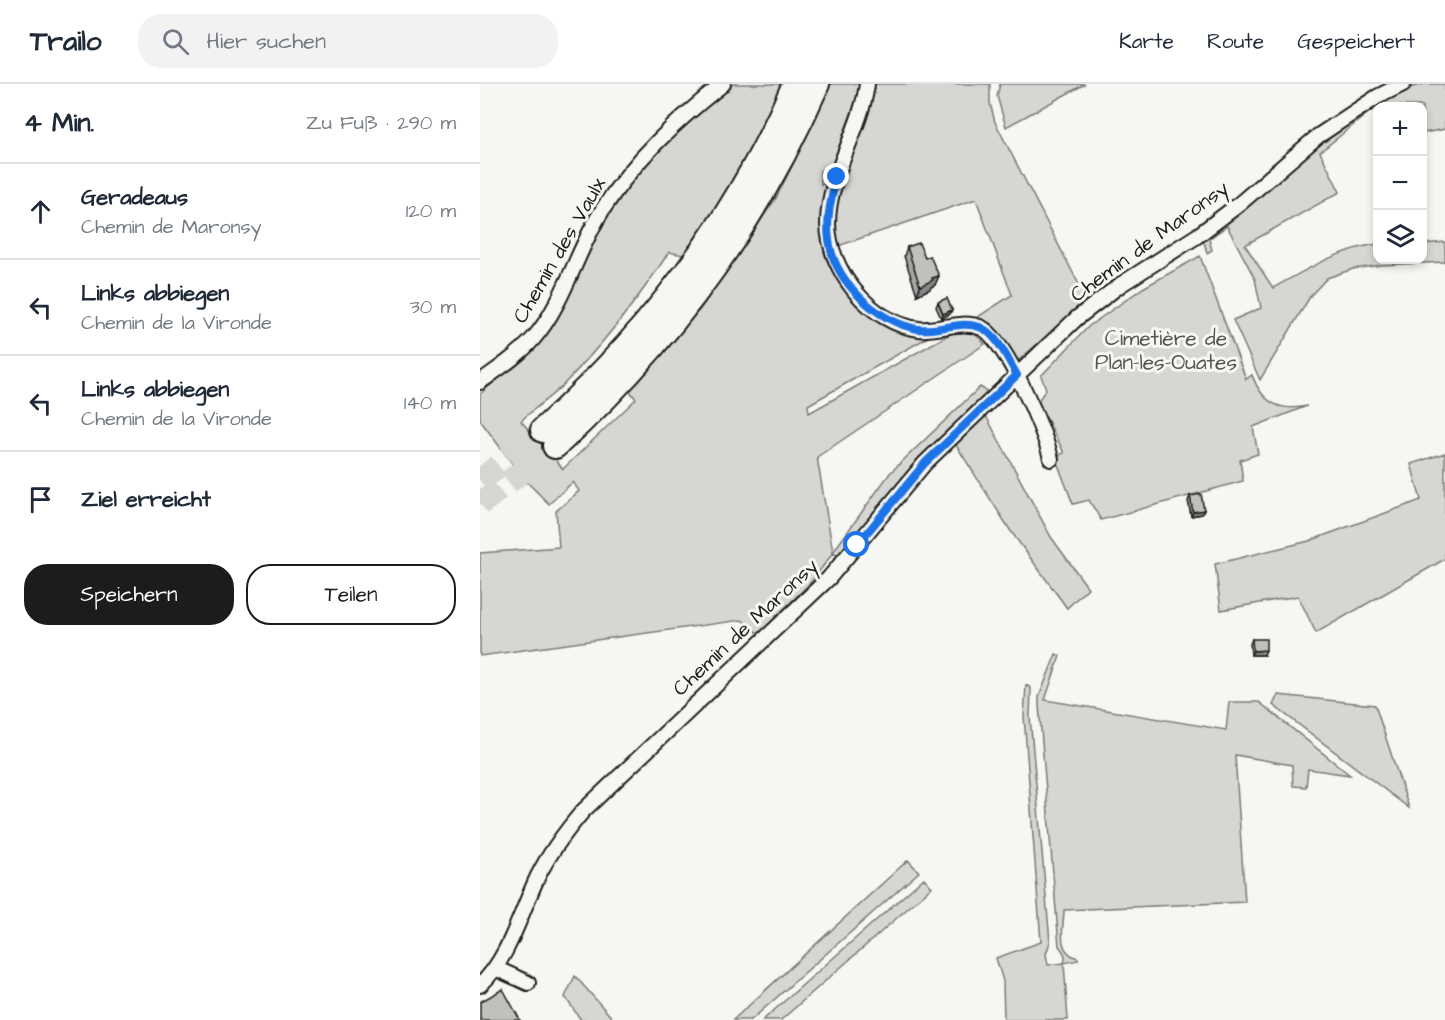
<!DOCTYPE html>
<html lang="de">
<meta charset="utf-8">
<style>
:root{--surface:#fff;--page:#f2f2f3;--text:#1f2937;--muted:#747a83;--line:#e0e1e3;--accent:#1c1c1c}
body{margin:0;font-family:"Architects Daughter",sans-serif;background:var(--page);color:var(--text)}
.controls{position:absolute;right:18px;top:18px;display:grid;overflow:hidden;border-radius:12px;box-shadow:0 3px 9px #0003}
.controls button{width:54px;height:54px;display:grid;place-items:center;padding:0;border:0;border-bottom:2px solid var(--line);background:var(--surface);color:var(--text);font:30px sans-serif}
.stop{position:absolute;width:18px;height:18px;margin:-14px;border:4px solid #1a73e8;border-radius:50%;background:#fff}
.stop.end{background:#1a73e8;border-color:#fff;box-shadow:0 2px 6px #0008}
.list{margin:0;padding:0;list-style:none}
h2{display:flex;justify-content:space-between;align-items:center;height:78px;margin:0;padding:0 24px;font-size:26px}
h2 small{font-size:20px;font-weight:400;color:var(--muted)}
.list li{display:grid;grid-template-columns:39px 1fr auto;gap:18px;align-items:center;box-sizing:border-box;height:96px;padding:0 24px;border-top:2px solid var(--line)}
.list b{display:block;font-size:22px;white-space:nowrap}
.list p{margin:0;font-size:20px;white-space:nowrap;color:var(--muted)}
.list em{font-size:20px;font-style:normal;color:var(--muted)}
.actions{display:flex;gap:12px;padding:18px 24px}
.actions a{flex:1;padding:14px 0;border:2px solid var(--accent);border-radius:24px;text-align:center;font-size:21px;color:var(--accent)}
.actions .main{background:var(--accent);color:#fff}
.icon{flex:none;width:33px;height:33px;fill:none;stroke:currentColor;stroke-width:2;stroke-linecap:round;stroke-linejoin:round}
.map{position:relative;flex:none;width:965px;height:936px;overflow:hidden}
header{display:flex;align-items:center;gap:36px;box-sizing:border-box;height:84px;padding:0 30px;background:var(--surface);border-bottom:2px solid var(--line)}
header strong{font-size:28px}
nav{display:flex;gap:33px;margin-inline-start:auto;font-size:21px}
.search{width:420px;height:54px;background:var(--page);display:flex;align-items:center;gap:15px;box-sizing:border-box;padding:0 21px;border-radius:24px;color:var(--muted);font-size:22px}
main{display:flex}
aside{flex:1;background:var(--surface)}
.map>svg:first-child{display:block}
</style>
<header>
<strong>Trailo</strong>
<div class="search"><svg class="icon" aria-label="search" viewBox="0 0 24 24"><circle cx="10" cy="10" r="6"/><path d="M15 15l6 6"/></svg>Hier suchen</div>
<nav><a>Karte</a><a>Route</a><a>Gespeichert</a></nav>
</header>
<main>
<aside>
<h2>4 Min.<small>Zu Fuß · 290 m</small></h2>
<ul class="list">
<li><svg class="icon" aria-label="ahead" viewBox="0 0 24 24"><path d="M12 20V5M6 11l6-6 6 6"/></svg><div><b>Geradeaus</b><p>Chemin de Maronsy</p></div><em>120 m</em></li>
<li><svg class="icon" aria-label="left" viewBox="0 0 24 24"><path d="M17 20v-9H6M10 6l-5 5 5 5"/></svg><div><b>Links abbiegen</b><p>Chemin de la Vironde</p></div><em>30 m</em></li>
<li><svg class="icon" aria-label="left" viewBox="0 0 24 24"><path d="M17 20v-9H6M10 6l-5 5 5 5"/></svg><div><b>Links abbiegen</b><p>Chemin de la Vironde</p></div><em>140 m</em></li>
<li><svg class="icon" aria-label="arrive" viewBox="0 0 24 24"><path d="M6 21V4h12l-3 4 3 4H6"/></svg><div><b>Ziel erreicht</b></div></li>
</ul>
<div class="actions"><a class="main">Speichern</a><a>Teilen</a></div>
</aside>
<div class="map">
<svg width="965" height="936" viewBox="0 0 965 936">
<rect width="100%" height="100%" fill="#f6f6f2"/>
<filter id="ink" filterUnits="userSpaceOnUse"><feTurbulence type="fractalNoise" baseFrequency=".0167" numOctaves="2"/><feDisplacementMap in="SourceGraphic" scale="12" xChannelSelector="R" yChannelSelector="G"/><feConvolveMatrix kernelMatrix="1 2 1 2 8 2 1 2 1" color-interpolation-filters="sRGB"/></filter>
<g filter="url(#ink)">
<path fill="#d6d6d2" stroke="#797977" stroke-width="1.5" d="M 253,0 L 303,0 L 281,51 L 208,172 L 189,168 C 157,217 124,259 83,301 C 70,314 54,324 41,337 L 83,385 L 156,315 L 149,306 L 220,225 L 296,114 L 336,34 L 349,0 L 382,0 L 352,81 L 340,87 L 341,100 L 349,101 C 344,124 337,150 346,174 C 358,205 397,239 429,250 C 436,252 444,251 452,251 L 328,321 L 329,329 L 477,246 L 494,249 L 505,260 L 337,373 L 353,468 L 410,389 L 500,303 L 508,308 L 437,376 L 359,472 L 353,469 L 331,498 L 279,550 L 262,536 L 0,572 L 0,469 L 79,463 L 76,427 L 99,407 L 93,398 L 69,420 L 42,393 L 3,340 L 0,336 L 0,310 L 58,260 L 78,226 L 122,134 L 175,65 Z
M 391,0 L 510,0 L 510,19 L 515,38 L 607,216 L 539,276 C 527,273 511,245 496,234 L 532,211 L 496,115 L 355,163 L 354,118 L 366,88 Z
M 520,0 L 605,0 L 526,43 L 517,12 Z
M 945,0 L 965,0 L 965,45 L 943,49 L 942,22 L 903,22 L 902,18 L 840,68 L 860,108 L 765,161 L 793,204 C 826,186 859,165 897,160 L 898,176 L 942,176 L 943,160 L 965,158 L 965,178 L 902,181 L 873,185 L 847,194 L 831,211 L 780,296 L 753,236 L 781,224 L 775,195 L 747,142 L 729,155 L 732,166 L 727,169 L 723,154 C 740,141 759,129 775,115 C 825,71 878,14 945,0 Z
M 720,172 L 766,295 L 772,291 C 782,318 798,328 827,322 L 773,343 L 778,370 L 760,376 L 763,397 L 621,436 L 609,416 L 593,420 L 575,373 L 584,369 L 558,317 L 566,305 L 561,292 L 609,242 L 663,204 Z
M 506,332 L 571,453 L 608,504 L 587,524 L 530,446 L 474,358 Z
M 965,369 L 965,475 L 836,549 L 818,512 L 741,526 L 735,480 L 829,457 L 941,416 L 931,380 Z
M 576,570 L 580,572 L 565,616 L 746,646 L 749,618 L 779,618 L 870,691 L 828,685 L 826,703 L 813,702 L 812,681 L 755,671 L 765,818 L 584,826 C 584,843 575,868 598,874 L 598,876 L 584,879 L 588,936 L 524,936 L 523,897 L 516,874 L 561,858 L 544,632 L 546,601 L 551,604 L 550,633 L 570,858 L 566,870 L 568,881 L 584,879 C 587,872 583,867 579,862 L 559,622 L 559,613 Z
M 798,611 L 895,621 L 929,724 L 793,621 Z
M 428,776 L 439,788 L 271,936 L 253,936 Z
M 444,794 L 452,803 L 301,936 L 283,936 Z
M 95,892 L 134,936 L 101,936 L 85,913 Z"/>
<g fill="none" stroke-linecap="round" stroke-linejoin="round">
<path stroke="#d5d5d2" stroke-width="24" stroke-dasharray="24 12" stroke-linecap="butt" d="M 0,397 L 63,346
M 0,420 L 75,362"/>
<g stroke="#1c1c1c" stroke-width="18">
<path id="minor" d="M 387,0 C 381,47 348,90 348,140 C 349,187 390,239 439,245 C 460,247 481,235 502,244 C 525,255 566,349 571,375
M 0,298 C 18,285 38,272 53,255 C 84,220 97,165 123,125 C 155,75 196,37 243,0
M 15,884 L 48,899
M 0,901 C 28,877 42,825 58,792 C 70,768 86,747 103,727 L 349,494 L 445,379 L 597,234 L 640,201 L 717,152 L 758,121 L 838,52 L 897,13 L 923,0"/>
</g>
<g stroke="#1c1c1c" stroke-width="28">
<path id="motorway" d="M 63,346 C 171,248 258,134 315,0
M 75,362 C 189,259 276,140 337,0"/>
</g>
<use href="#minor" stroke="#f6f6f2" stroke-width="14"/>
<use href="#motorway" stroke="#f6f6f2" stroke-width="24"/>
</g>
<path fill="#a5a5a3" stroke="#1c1c1c" stroke-width="1.5" d="M 427,163 L 455,201 L 451,203 L 450,205 L 437,211 L 424,172 Z
M 458,218 L 470,230 L 461,234 L 456,223 Z
M 710,412 L 724,426 L 722,430 L 711,432 L 708,417 Z
M 772,555 L 784,571 L 771,571 L 770,560 Z"/>
<path fill="#868684" stroke="#1c1c1c" stroke-width="1.5" d="M 459,192 L 455,201 L 451,203 L 450,205 L 437,211 L 440,202 L 452,194 Z
M 472,226 L 470,230 L 461,234 L 463,230 Z
M 724,426 L 722,430 L 711,432 L 713,428 Z
M 786,566 L 784,571 L 771,571 L 773,567 Z"/>
<path fill="#c0c0bd" stroke="#1c1c1c" stroke-width="1.5" d="M 439,159 L 445,174 L 450,172 L 459,192 L 452,194 L 453,196 L 440,202 L 427,163 Z
M 467,214 L 472,226 L 463,230 L 458,218 Z
M 721,410 L 724,426 L 713,428 L 710,412 Z
M 772,555 L 786,555 L 786,566 L 773,567 Z
M 23,905 L 40,936 L 0,936 L 0,918 Z"/>
</g>
<g fill="none" stroke-linecap="round" stroke-linejoin="round" filter="url(#ink)">
<path stroke="#1a73e8" stroke-width="8" d="M 357,93 C 351,114 346,134 349,156 C 354,197 398,239 438,245 C 460,248 481,235 502,244 C 518,252 528,276 537,291 L 445,379 L 377,461"/>
</g>
<g text-anchor="middle" stroke-width="6" stroke-linejoin="round" paint-order="stroke">
<g font-size="21" fill="#1c1c1c" stroke="#f6f6f2">
<text transform="translate(669 157) rotate(-36)" y="7">Chemin de Maronsy</text>
<text transform="translate(79 166) rotate(-60)" y="7">Chemin des Vaulx</text>
<text transform="translate(265 543) rotate(-43)" y="7">Chemin de Maronsy</text>
</g>
<g font-size="21" fill="#545453" stroke="#f6f6f2">
<text x="686" y="261">Cimetière de<tspan x="686" dy="24">Plan-les-Ouates</tspan></text>
</g>
</g>
</svg>
<div class="controls">
<button>+</button>
<button>−</button>
<button><svg class="icon" aria-label="layers" viewBox="0 0 24 24"><path d="M12 4l9 5-9 5-9-5zM3 14l9 5 9-5"/></svg></button>
</div>
<div class="stop" style="left:377px;top:461px"></div>
<div class="stop end" style="left:357px;top:93px"></div>
</div>
</main>
